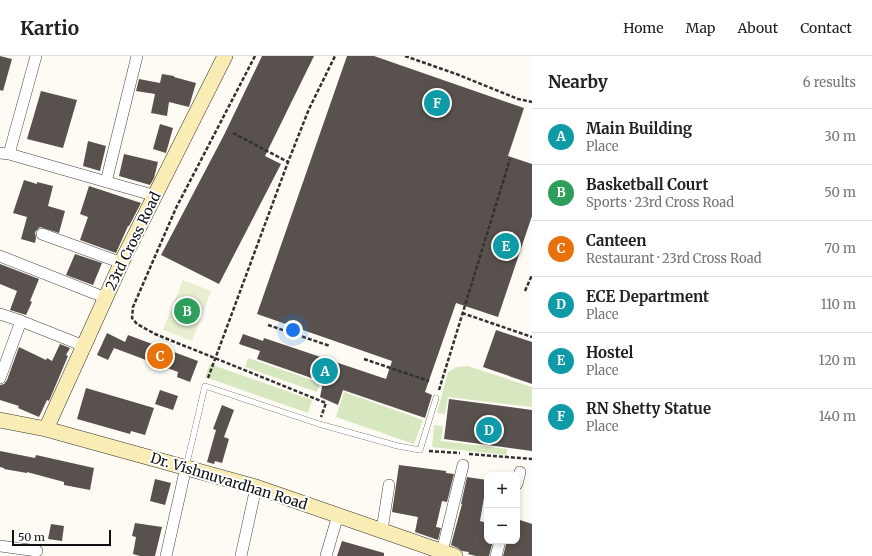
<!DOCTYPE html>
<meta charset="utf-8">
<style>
:root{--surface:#fff;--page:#f6f6f6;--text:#202124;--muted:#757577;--line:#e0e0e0;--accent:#b73143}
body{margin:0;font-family:Merriweather,serif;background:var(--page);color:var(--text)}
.controls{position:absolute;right:12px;bottom:12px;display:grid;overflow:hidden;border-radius:8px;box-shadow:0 2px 6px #0003}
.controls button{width:36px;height:36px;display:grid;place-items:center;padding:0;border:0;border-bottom:1px solid var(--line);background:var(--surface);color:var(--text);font:20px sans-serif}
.scale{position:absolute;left:12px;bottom:10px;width:99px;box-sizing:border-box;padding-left:4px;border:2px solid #101010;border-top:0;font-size:11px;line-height:14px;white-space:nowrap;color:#101010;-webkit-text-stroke:3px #fff;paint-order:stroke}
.you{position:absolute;left:293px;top:274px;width:14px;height:14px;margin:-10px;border:3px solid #fff;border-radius:50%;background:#1a73e8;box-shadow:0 0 0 6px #1a73e833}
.badge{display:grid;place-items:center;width:26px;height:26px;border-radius:50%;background:var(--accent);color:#fff;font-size:13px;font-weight:700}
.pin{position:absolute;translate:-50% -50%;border:2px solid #fff;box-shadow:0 1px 4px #0006}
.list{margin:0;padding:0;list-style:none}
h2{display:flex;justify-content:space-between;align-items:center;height:52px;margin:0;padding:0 16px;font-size:17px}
h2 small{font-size:13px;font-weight:400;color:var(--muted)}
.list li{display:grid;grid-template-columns:26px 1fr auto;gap:12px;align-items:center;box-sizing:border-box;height:56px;padding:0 16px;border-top:1px solid var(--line)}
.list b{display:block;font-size:15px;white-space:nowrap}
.list p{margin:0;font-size:13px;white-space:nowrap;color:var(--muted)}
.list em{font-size:13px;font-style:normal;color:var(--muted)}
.map{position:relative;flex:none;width:532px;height:500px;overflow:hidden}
header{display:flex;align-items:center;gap:24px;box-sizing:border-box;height:56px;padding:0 20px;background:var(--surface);border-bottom:1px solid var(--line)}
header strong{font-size:19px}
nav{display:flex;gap:22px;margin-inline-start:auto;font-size:14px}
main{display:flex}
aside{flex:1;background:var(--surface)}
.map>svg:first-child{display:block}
</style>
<header>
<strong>Kartio</strong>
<nav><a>Home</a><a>Map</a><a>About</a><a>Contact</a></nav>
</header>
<main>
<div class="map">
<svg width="532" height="500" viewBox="0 0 532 500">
<rect width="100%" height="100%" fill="#fefbf4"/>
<path fill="#d7e7bf" d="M 248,302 L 320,327 L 317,336 L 245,311 Z
M 210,308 L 312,344 L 308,357 L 205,321 Z
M 468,310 L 532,331 L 532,351 L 448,341 L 445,358 L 437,357 L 448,316 L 457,311 Z
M 344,336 L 423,364 L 414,388 L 336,361 Z
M 434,369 L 443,370 L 441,385 L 507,393 L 506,399 L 432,391 Z"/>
<path fill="#e7efd0" d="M 183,224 L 211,235 L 192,285 L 163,274 Z"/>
<path fill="#58514d" d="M 0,0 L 12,3 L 3,35 L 0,34 Z
M 262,0 L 314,0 L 265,100 L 281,108 L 219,228 L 161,199 L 224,79 Z
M 347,0 L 374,0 L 524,52 L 508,100 L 532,108 L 532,160 L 498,261 L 456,247 L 425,336 L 432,339 L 425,362 L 343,334 L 338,349 L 320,341 L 323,326 L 257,303 L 260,295 L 239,288 L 243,278 L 263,285 L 264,282 L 386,323 L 392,305 L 257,258 Z
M 162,18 L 174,20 L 174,21 L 196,27 L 189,51 L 169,46 L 167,60 L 151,57 L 155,38 L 136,35 L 139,23 L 160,27 Z
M 41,35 L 77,44 L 63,92 L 27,83 Z
M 160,68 L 173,72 L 166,97 L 153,93 Z
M 88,85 L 106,90 L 100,115 L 83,110 Z
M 124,98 L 158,106 L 154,122 L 150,129 L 119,120 Z
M 24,124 L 37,128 L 37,126 L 53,130 L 48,150 L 65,155 L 59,177 L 40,171 L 35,176 L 36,182 L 35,187 L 21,183 L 27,161 L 13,157 Z
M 89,130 L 141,147 L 129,170 L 128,170 L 116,197 L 80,184 L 88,161 L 80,158 Z
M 75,198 L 102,207 L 93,229 L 66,219 Z
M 0,208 L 39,223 L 30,245 L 32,246 L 26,259 L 10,254 L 17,235 L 0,228 Z
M 496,274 L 532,286 L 532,328 L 483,311 Z
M 107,277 L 125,286 L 128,279 L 198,305 L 190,326 L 177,321 L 178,316 L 114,292 L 108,304 L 97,299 Z
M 60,288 L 70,292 L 66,299 L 68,300 L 49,345 L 47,344 L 39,361 L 18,352 L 19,350 L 0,344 L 0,329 L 4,328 L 7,324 L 19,291 L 46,304 L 47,302 L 52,305 Z
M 86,332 L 154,352 L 145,379 L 131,375 L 130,378 L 77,363 Z
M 160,334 L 178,340 L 173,354 L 155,348 Z
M 449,343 L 532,354 L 532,395 L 444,383 Z
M 222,349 L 234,354 L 224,381 L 229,383 L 222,407 L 215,405 L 214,408 L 207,406 L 216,374 L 213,373 Z
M 0,395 L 35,402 L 36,399 L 94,412 L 90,434 L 64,429 L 64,426 L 27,416 L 27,417 L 4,413 L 4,412 L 0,411 Z
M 399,409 L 446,415 L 446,417 L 454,418 L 447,446 L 442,445 L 436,471 L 441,472 L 438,484 L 415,476 L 418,461 L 392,456 Z
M 467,421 L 487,424 L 480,465 L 487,467 L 487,485 L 493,485 L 489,500 L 476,500 L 468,498 L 469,496 L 462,495 L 458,492 L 451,489 L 462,448 L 461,448 Z
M 155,423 L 171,427 L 165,449 L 150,445 Z
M 517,463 L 532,468 L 532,500 L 503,500 L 507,485 L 517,485 Z
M 135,467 L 162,471 L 155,500 L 140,500 L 133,498 L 136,481 L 132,480 Z
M 51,468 L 64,470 L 62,485 L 48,483 Z
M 342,485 L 384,497 L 384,500 L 337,500 Z"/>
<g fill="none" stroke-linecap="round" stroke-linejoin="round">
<g stroke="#434343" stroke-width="6">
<path id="lane" d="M 186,411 L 205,330 L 319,368 L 398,390 L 420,394 L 436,342"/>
</g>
<g stroke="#434343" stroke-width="12">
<path id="street" d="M 0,97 L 9,98 L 156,140
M 9,98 L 36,0
M 106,126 L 137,0
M 42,178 L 122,207
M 0,200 L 106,242
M 0,258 L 21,265 L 84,290
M 0,322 L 21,265
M 517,428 L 520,416
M 382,474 L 389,429
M 0,490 L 37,495
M 442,496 L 463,409
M 166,500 L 186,411
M 241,500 L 256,431
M 326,500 L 338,459
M 496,500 L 500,485"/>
</g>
<g stroke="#323232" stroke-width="16">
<path id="secondary" d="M 0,364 L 46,373 L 256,431 L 455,500
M 46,373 L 125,199 L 225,0"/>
</g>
<path stroke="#323232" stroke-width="2.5" stroke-dasharray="4 2" stroke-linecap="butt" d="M 255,0 L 176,152 L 133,251 L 132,262 L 137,268 L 155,278 L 326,347 L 321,361
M 405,0 L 459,19 L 518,43 L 532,46
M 233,77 L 288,106
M 525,235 L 532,219
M 462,257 L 532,281
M 268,269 L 330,290
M 364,303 L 429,325
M 208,322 L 288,106 L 309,53 L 335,0
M 439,334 L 510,103
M 429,395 L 460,397
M 469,398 L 532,403"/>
<use href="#lane" stroke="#fff" stroke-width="5.5"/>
<use href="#street" stroke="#fff" stroke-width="11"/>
<use href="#secondary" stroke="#f9ecb4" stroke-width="15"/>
</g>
<g text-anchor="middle" stroke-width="4" stroke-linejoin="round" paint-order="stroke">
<g font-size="14" fill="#101010" stroke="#fff">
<text transform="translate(133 185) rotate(-64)" y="5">23rd Cross Road</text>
<text transform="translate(229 425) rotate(17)" y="5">Dr. Vishnuvardhan Road</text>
</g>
</g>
</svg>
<div class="controls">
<button>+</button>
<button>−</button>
</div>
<div class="scale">50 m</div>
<div class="you"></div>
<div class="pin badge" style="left:325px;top:315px;background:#0f9aa8">A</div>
<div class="pin badge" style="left:187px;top:255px;background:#2e9e5b">B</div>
<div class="pin badge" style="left:160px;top:300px;background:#e8710a">C</div>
<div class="pin badge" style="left:489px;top:374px;background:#0f9aa8">D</div>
<div class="pin badge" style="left:506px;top:190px;background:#0f9aa8">E</div>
<div class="pin badge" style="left:437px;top:47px;background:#0f9aa8">F</div>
</div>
<aside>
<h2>Nearby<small>6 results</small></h2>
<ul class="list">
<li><span class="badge" style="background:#0f9aa8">A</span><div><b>Main Building</b><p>Place</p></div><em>30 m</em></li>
<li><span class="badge" style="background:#2e9e5b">B</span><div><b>Basketball Court</b><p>Sports · 23rd Cross Road</p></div><em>50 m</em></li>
<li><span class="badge" style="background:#e8710a">C</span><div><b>Canteen</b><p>Restaurant · 23rd Cross Road</p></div><em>70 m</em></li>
<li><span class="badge" style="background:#0f9aa8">D</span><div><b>ECE Department</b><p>Place</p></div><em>110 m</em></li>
<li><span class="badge" style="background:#0f9aa8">E</span><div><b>Hostel</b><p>Place</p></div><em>120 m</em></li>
<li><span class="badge" style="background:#0f9aa8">F</span><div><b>RN Shetty Statue</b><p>Place</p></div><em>140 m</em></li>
</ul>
</aside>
</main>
